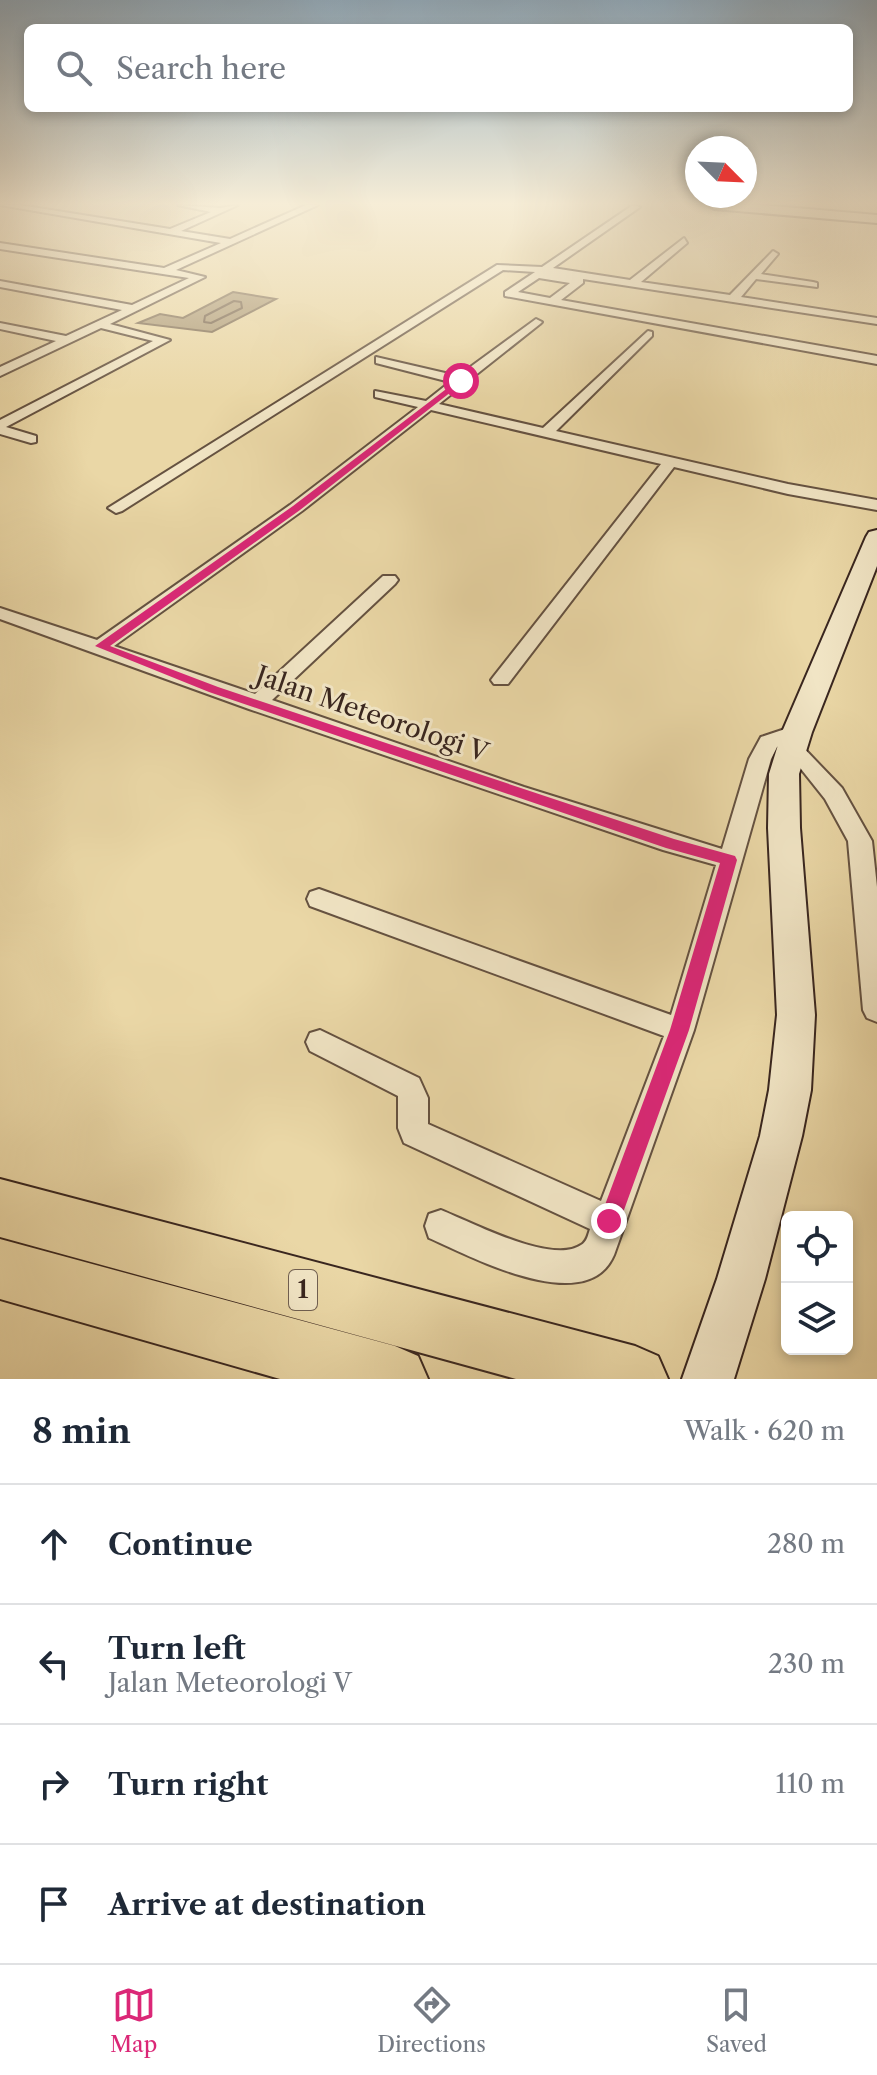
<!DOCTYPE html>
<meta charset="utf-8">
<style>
:root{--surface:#fff;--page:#f6f6f7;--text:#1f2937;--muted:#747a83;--line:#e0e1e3;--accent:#db2777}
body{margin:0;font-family:"Libre Caslon Text",serif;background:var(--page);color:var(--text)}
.controls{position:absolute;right:24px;bottom:24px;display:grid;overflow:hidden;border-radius:12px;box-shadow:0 4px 12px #0003}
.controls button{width:72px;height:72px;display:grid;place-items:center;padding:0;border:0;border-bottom:2px solid var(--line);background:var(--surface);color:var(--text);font:40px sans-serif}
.compass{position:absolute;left:685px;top:136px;width:72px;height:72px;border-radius:50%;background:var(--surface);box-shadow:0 4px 12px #0003;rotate:114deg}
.stop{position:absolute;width:24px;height:24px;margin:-18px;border:6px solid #db2777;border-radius:50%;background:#fff}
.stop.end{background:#db2777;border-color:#fff;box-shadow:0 2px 8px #0008}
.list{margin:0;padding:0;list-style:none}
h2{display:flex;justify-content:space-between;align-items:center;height:104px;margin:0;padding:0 32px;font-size:34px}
h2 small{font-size:26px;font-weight:400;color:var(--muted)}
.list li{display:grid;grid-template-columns:52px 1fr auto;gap:24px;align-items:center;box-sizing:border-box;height:120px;padding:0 32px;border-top:2px solid var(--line)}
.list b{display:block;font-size:30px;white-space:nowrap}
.list p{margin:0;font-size:26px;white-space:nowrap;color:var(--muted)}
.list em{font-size:26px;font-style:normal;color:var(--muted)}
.icon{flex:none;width:44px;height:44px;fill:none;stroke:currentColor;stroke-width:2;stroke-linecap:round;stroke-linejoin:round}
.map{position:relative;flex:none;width:877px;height:1379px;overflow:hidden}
.search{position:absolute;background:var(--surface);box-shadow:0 4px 12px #0003;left:24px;right:24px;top:24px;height:88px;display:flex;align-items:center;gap:20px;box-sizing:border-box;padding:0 28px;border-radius:12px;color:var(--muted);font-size:30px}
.sheet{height:584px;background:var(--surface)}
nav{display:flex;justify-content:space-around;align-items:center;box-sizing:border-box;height:112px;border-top:2px solid var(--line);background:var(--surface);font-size:22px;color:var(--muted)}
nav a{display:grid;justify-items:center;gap:4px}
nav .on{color:var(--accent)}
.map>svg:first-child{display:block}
</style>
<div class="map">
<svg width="877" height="1379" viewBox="0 0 877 1379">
<rect width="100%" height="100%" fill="#ead7a6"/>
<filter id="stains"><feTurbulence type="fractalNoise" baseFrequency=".0025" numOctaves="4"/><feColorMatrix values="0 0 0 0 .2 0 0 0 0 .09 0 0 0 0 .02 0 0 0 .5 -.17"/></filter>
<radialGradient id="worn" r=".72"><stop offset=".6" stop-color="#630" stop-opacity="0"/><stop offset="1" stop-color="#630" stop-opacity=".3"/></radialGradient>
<path fill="#ae9b78" stroke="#7f6c54" stroke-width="2" d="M 233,292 L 276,299 L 212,332 L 138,323 L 160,314 L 183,318 Z"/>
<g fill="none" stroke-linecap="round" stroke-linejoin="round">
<path stroke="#74604c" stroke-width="2" d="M 234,301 L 241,302 L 242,308 L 211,323 L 204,322 L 205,316 Z"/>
<g stroke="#655241" stroke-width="4">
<path id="street" d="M 0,205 L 20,205 L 170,229 L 211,212 L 178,205 L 220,208 L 238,205 L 181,231 L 230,239 L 306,205 L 318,205 L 176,270 L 205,277 L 110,324 L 170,340 L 6,427 L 36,436 L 36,442 L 31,443 L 0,434 L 0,420 L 153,341 L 101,328 L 0,376 L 0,367 L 56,341 L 0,329 L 0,323 L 66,336 L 122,310 L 0,287 L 0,281 L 132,305 L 189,278 L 0,249 L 0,243 L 164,268 L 221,243 Z
M 633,205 L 640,207 L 553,268 L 630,280 L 684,238 L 687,243 L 641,282 L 730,295 L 773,251 L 778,254 L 761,274 L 813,282 L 817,283 L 817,287 L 756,279 L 741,297 L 877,318 L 877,324 L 583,279 L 583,283 L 561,300 L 877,356 L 877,364 L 505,296 L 505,292 L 535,272 L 503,270 L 122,511 L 116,513 L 108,508 L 497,265 L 542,267 ZM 539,278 L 570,283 L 550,298 L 518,292 Z
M 536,319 L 542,322 L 540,324 L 439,404 L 543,428 L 648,331 L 652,332 L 652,336 L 556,431 L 788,484 L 877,500 L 877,510 L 788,494 L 674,467 L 508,684 L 494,684 L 491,680 L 494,676 L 661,464 L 431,410 L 302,511 L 114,646 L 255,694 L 383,576 L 395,576 L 398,580 L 395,584 L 272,700 L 524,787 L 722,849 L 749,759 L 761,737 L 797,725 L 804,727 L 808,732 L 796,740 L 842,788 L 872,841 L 877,887 L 877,1022 L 867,1018 L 863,1010 L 848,841 L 825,799 L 782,745 L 777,747 L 771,759 L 694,1030 L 614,1255 C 587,1319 470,1256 429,1238 L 425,1226 L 429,1214 L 441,1210 C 471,1222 552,1265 581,1245 C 587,1242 588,1235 590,1229 L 404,1143 L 398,1128 L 398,1096 L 310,1051 L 306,1042 L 310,1033 L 320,1030 L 419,1078 L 428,1098 L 428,1124 L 601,1201 L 664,1036 L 310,906 L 307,899 L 310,892 L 319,889 L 671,1015 L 716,865 L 663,850 L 249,709 L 0,619 L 0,608 L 97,640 L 290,505 L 418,407 L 375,397 L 375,391 L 426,401 L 450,382 L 376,363 L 376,357 L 458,376 Z"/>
</g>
<g stroke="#39261f" stroke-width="4">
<path id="secondary" d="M 708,205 L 761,205 L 877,215 L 877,223 L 714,209 Z
M 877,530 L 877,566 L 812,732 L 799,774 L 800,828 L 815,1015 L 811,1090 L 802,1136 L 765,1279 L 734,1379 L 682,1379 L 717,1279 L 760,1136 L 769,1090 L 777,1015 L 768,828 L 769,774 L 782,732 L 866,537 L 869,532 Z"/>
</g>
<g stroke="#39261f" stroke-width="4">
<path id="highway" d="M 0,1179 L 635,1346 L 658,1356 L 668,1379 L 516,1379 L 0,1237 Z
M 0,1239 L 395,1346 L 418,1356 L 428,1379 L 280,1379 L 0,1299 Z"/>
</g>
<use href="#street" fill="#f1e5c5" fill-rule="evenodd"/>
<use href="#secondary" fill="#f1e5c5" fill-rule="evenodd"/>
<use href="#highway" fill="#ead7a6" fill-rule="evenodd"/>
</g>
<linearGradient id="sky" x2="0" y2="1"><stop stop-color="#91aabb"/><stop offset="0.51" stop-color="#f6edd7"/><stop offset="1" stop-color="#f6edd7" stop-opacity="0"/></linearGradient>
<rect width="877" height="399" fill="url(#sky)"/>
<path fill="#db2777" d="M 458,380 L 465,381 L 300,510 L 110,646 L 218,687 L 674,839 L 735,856 L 737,860 L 689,1030 L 620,1221 L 617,1229 L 609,1232 L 602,1229 L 599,1221 L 670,1030 L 720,863 L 666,848 L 209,692 L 95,646 L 293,506 Z"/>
<g text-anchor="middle" stroke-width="6" stroke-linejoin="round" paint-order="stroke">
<rect fill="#f1e5c5" stroke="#705f51" stroke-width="2" x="289" y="1270" width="28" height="40" rx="6"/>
<g font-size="24" font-weight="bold" fill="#39261f">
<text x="303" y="1298">1</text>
</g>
<g font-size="26" fill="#39261f" stroke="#f1e5c5">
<text transform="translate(372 714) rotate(19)" y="9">Jalan Meteorologi V</text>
</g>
</g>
<rect width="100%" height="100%" filter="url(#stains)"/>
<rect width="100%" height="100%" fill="url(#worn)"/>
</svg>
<div class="controls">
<button><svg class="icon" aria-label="locate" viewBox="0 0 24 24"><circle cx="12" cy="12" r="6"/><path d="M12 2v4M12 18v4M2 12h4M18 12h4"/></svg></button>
<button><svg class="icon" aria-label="layers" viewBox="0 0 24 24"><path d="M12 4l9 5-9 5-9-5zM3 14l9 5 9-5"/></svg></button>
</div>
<svg class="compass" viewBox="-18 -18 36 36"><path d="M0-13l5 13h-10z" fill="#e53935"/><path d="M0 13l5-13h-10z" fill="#747a83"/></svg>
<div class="stop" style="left:461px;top:381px"></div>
<div class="stop end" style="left:609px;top:1221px"></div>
<div class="search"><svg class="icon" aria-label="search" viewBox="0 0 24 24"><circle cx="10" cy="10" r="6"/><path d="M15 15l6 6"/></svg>Search here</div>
</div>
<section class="sheet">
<h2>8 min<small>Walk · 620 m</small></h2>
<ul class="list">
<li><svg class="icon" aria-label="ahead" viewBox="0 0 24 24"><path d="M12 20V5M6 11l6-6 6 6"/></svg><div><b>Continue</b></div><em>280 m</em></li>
<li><svg class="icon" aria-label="left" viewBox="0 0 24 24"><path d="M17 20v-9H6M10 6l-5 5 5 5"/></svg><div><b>Turn left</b><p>Jalan Meteorologi V</p></div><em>230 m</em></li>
<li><svg class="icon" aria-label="right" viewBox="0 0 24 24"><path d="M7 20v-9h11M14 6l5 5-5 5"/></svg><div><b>Turn right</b></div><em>110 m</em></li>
<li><svg class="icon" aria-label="arrive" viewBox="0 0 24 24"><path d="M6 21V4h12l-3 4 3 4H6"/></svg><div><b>Arrive at destination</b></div></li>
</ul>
</section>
<nav>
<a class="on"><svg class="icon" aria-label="map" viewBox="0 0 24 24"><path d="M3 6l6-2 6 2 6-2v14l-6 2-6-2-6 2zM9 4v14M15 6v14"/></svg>Map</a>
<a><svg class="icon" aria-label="directions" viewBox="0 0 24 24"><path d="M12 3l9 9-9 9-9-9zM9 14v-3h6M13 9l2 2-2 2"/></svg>Directions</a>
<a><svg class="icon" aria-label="saved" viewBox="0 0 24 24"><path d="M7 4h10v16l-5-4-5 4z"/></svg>Saved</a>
</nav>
